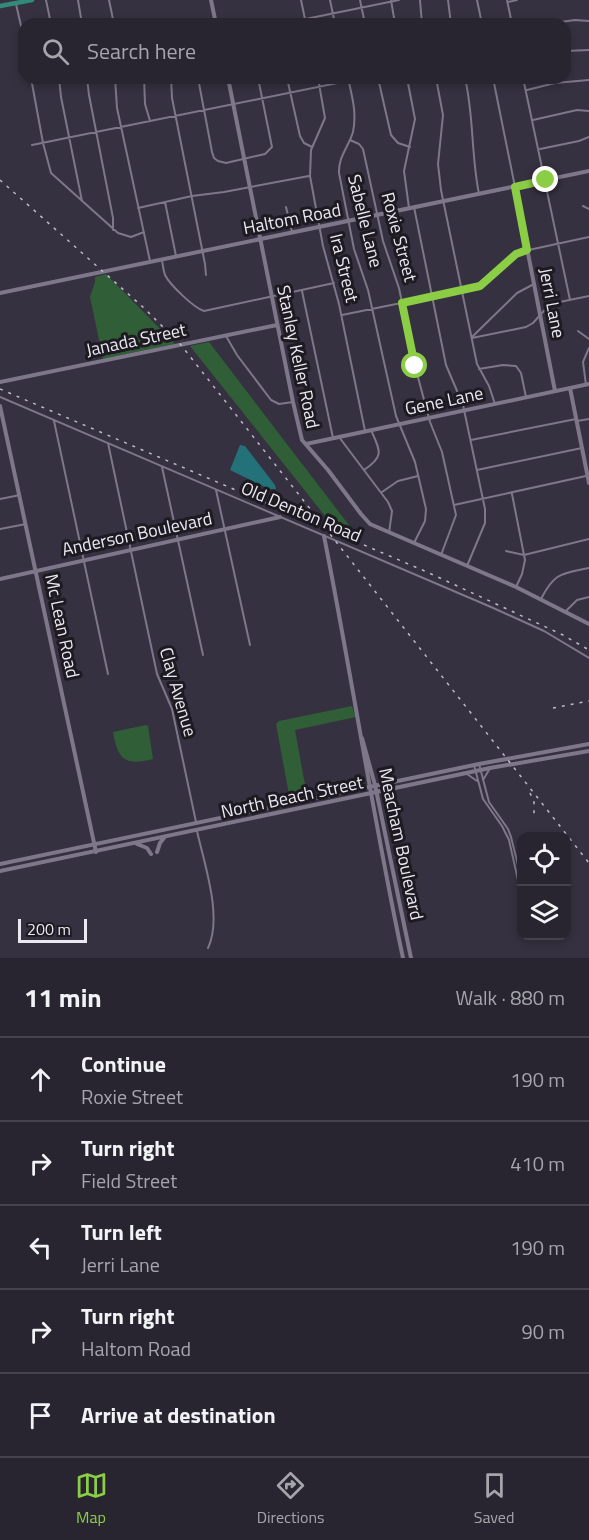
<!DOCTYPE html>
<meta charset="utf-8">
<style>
:root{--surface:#282530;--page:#302d38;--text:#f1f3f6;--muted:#a5a5ab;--line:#44424c;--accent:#8bce46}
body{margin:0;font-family:"Titillium Web",sans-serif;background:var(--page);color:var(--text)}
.controls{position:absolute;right:18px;bottom:18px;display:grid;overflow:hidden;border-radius:12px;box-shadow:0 3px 9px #0003}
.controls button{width:54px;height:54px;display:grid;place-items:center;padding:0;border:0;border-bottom:2px solid var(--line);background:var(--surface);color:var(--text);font:30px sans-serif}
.scale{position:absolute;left:18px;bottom:15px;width:69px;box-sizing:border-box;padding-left:6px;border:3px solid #ebe8f2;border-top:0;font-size:16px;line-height:21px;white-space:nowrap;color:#ebe8f2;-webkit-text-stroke:4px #1d1a21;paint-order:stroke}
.stop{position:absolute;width:18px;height:18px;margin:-14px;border:4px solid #8bce46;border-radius:50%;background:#fff}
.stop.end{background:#8bce46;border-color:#fff;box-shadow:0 2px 6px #0008}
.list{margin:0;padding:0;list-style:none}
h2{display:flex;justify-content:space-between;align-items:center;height:78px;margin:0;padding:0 24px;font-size:26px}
h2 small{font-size:20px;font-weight:400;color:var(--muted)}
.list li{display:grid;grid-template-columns:39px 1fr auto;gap:18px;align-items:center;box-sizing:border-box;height:84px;padding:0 24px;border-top:2px solid var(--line)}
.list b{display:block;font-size:22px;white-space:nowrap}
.list p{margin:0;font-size:20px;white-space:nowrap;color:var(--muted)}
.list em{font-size:20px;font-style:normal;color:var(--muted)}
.icon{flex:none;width:33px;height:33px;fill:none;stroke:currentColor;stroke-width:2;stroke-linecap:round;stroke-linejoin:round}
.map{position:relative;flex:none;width:589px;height:958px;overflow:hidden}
.search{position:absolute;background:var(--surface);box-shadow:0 3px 9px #0003;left:18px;right:18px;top:18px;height:66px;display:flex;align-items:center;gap:15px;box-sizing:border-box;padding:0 21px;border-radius:18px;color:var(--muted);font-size:22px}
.sheet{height:498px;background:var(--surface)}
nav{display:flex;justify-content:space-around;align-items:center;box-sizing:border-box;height:84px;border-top:2px solid var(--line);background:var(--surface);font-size:16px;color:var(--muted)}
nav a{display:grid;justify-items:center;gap:3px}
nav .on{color:var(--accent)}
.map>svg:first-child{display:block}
</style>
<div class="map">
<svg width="589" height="958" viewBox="0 0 589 958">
<rect width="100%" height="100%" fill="#363140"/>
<path fill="#305e37" d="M 106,274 L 175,344 L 103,359 L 90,297 L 95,282 L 95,277 Z
M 209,342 L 358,537 L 348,533 L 338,522 L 329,521 L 190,346 Z
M 352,706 L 356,717 L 295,730 L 306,790 L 308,790 L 309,797 L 290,800 L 276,724 L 279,721 Z
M 146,725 L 148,726 L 153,759 C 125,766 118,760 113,732 Z"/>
<path fill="#237179" d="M 240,445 L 245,446 L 275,485 L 276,489 L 269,489 L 230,470 Z"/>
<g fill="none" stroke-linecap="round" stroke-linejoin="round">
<path stroke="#7d7789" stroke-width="2" d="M 46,0 L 51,24
M 78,0 L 82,24
M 109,0 L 114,24
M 301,0 L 306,24
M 330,0 L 335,24
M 360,0 L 365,24
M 391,0 L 395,24
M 420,0 L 422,24
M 448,0 L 451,24
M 477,0 L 482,24
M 507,0 L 512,24
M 508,2 L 517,0
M 16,4 L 24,39
M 281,24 L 399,0
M 546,24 L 575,20 L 589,21
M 565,51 L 589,50
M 31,78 L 43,143 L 51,173 L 118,233 L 131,237 L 144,232
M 59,78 L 61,97 L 82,201
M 87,78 L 89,95 L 113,218 L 113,230
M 115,78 L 117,108 L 150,261
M 144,78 L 145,104 L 150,121
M 171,78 L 172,98 L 205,264 L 206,275
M 198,78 L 212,152 L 214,158 L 218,161 L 226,163 L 265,154 L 272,147 L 258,78
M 287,78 L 300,136 L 304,143 L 312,147
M 318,78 L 325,118 L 311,150 L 310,176 L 323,246 L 339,304 L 365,431
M 348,78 C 352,96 357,113 353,132 C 349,146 338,157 339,173 L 354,249 L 368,290 L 396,416 L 415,462 L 426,509 L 425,521 L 414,543
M 378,78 L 391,135 L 398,143 L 410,147
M 407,78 L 415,119 L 404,171 L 409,208
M 436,78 L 443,115 L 438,164 L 441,190 L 477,364 L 489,386 L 495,404
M 465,78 C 474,116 471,155 479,194
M 493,78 L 515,187
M 523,78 L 570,300
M 527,90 L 555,83 L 589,80
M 533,120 L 577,110 L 589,111
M 350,140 L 359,144 L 363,149 L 383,241 L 399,288 L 415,366 L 430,422 L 442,452 L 456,515 L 441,555
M 32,145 L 362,78
M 540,149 L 579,141 L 589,137
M 165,202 L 176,256
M 583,206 L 589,209
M 286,207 L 292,232
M 414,207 L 446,365 L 463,405 L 485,509 L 485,523 L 467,566
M 138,208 L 192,196 L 224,192 L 309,176
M 162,260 C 163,265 163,270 165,275 C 170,285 194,308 204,311 L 334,283
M 302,291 L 333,438
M 342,315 L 475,288 C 495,280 505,259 524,251 L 589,237
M 578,331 L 589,339
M 226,336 L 237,355 L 271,400 L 279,404 L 293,402
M 473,336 L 517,293 L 534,284
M 472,338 L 526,327 L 533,323 L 550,304 L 589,296
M 479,369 L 503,365 L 516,366 L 521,373 L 526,397
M 586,385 L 583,362 L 589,348
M 0,397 L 491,607 L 544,631 L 589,658
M 54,421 L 108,674
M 577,421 L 589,419
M 339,437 L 388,502 L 392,511 L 389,533
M 471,440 L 576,419
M 108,443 L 157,674 L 172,709 L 196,822
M 162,467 L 203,655
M 364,470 C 385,456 380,451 371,430
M 477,470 L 582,448
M 216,490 L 250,645
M 382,492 L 398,481 L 418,476
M 512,494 L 525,560 L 522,574 L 516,587
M 0,499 L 20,495
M 454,505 L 586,476
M 0,529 L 26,524
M 506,551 L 524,555 L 589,539
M 541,599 C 555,572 561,574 589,568
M 566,611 L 577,600 L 589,597
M 479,764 L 489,802 L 508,829 L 511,837 L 522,881
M 474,765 L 483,799 L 502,826 L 509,840 L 522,898
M 467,774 L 477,781
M 483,780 L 489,770
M 197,831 C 204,863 223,917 208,948"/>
<path stroke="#7d7789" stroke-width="4" d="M 211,0 L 216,24
M 228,78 L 293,402 L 302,440 L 328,470 L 361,514 L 370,524 L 516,587 L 589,624
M 515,187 L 555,391
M 0,293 L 589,171
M 0,382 L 277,325
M 570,388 L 589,483
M 0,406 L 96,852
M 306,444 L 589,384
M 324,536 C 352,677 373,818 403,958
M 0,579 L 280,517
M 362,738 L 375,785 L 411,958
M 137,844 L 147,848 L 151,854
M 157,852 L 160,843 L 164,838
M 0,864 L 479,764 L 589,744
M 0,871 L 490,768 L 589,751"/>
<path stroke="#328b79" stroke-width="4.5" d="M 0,6 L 32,0"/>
<path stroke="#bdbac5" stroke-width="1.5" stroke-dasharray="3 6" stroke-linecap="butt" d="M 0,180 L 144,308 L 181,345 L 589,863
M 0,389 L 427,572 L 563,635 L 589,650
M 553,708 L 589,701
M 530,793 L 534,802 L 534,816"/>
</g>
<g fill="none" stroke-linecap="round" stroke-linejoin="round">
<path stroke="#8bce46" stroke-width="8" d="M 415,366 L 402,303 L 480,286 L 516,254 L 527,250 L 515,187 L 546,180"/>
</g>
<g text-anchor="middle" stroke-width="6" stroke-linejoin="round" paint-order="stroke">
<g font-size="18" fill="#ebe8f2" stroke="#1d1a21">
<text transform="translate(292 219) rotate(-11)" y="6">Haltom Road</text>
<text transform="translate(365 221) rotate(76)" y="6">Sabelle Lane</text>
<text transform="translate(399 237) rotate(75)" y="6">Roxie Street</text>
<text transform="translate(344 268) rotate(76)" y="6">Ira Street</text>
<text transform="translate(552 303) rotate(79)" y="6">Jerri Lane</text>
<text transform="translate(136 340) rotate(-12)" y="6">Janada Street</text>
<text transform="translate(298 357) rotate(78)" y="6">Stanley Keller Road</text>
<text transform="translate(444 401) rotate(-12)" y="6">Gene Lane</text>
<text transform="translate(301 512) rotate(23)" y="6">Old Denton Road</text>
<text transform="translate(137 534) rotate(-12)" y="6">Anderson Boulevard</text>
<text transform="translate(62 626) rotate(78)" y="6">Mc Lean Road</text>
<text transform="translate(178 692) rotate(74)" y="6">Clay Avenue</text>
<text transform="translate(292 797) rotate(-12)" y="6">North Beach Street</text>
<text transform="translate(401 844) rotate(78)" y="6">Meacham Boulevard</text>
</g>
</g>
</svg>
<div class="controls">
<button><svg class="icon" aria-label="locate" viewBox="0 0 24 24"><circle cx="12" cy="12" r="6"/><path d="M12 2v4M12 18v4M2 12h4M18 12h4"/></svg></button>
<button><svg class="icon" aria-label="layers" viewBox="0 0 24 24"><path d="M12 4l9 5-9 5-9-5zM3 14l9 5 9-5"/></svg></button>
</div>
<div class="scale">200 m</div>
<div class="stop" style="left:415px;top:366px"></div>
<div class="stop end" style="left:546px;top:180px"></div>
<div class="search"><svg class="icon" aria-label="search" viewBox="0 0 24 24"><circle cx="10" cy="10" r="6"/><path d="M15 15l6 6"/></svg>Search here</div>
</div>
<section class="sheet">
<h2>11 min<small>Walk · 880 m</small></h2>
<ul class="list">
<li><svg class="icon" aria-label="ahead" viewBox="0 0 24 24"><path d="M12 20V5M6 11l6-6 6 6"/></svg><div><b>Continue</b><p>Roxie Street</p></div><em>190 m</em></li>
<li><svg class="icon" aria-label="right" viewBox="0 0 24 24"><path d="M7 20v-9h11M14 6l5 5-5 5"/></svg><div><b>Turn right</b><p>Field Street</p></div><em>410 m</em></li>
<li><svg class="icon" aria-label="left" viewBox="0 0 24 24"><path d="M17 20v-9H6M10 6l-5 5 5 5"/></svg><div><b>Turn left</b><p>Jerri Lane</p></div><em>190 m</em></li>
<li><svg class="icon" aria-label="right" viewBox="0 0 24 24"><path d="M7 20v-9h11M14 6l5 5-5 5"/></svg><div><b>Turn right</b><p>Haltom Road</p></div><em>90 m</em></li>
<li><svg class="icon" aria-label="arrive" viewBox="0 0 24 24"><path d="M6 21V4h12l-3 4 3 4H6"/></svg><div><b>Arrive at destination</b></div></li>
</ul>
</section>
<nav>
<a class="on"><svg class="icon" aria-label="map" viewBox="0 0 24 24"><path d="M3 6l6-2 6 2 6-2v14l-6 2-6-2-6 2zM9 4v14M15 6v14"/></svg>Map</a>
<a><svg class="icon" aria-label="directions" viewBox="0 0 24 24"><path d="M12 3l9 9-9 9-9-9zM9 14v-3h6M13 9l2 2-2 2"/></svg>Directions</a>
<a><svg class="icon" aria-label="saved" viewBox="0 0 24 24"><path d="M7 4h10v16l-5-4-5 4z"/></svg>Saved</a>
</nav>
